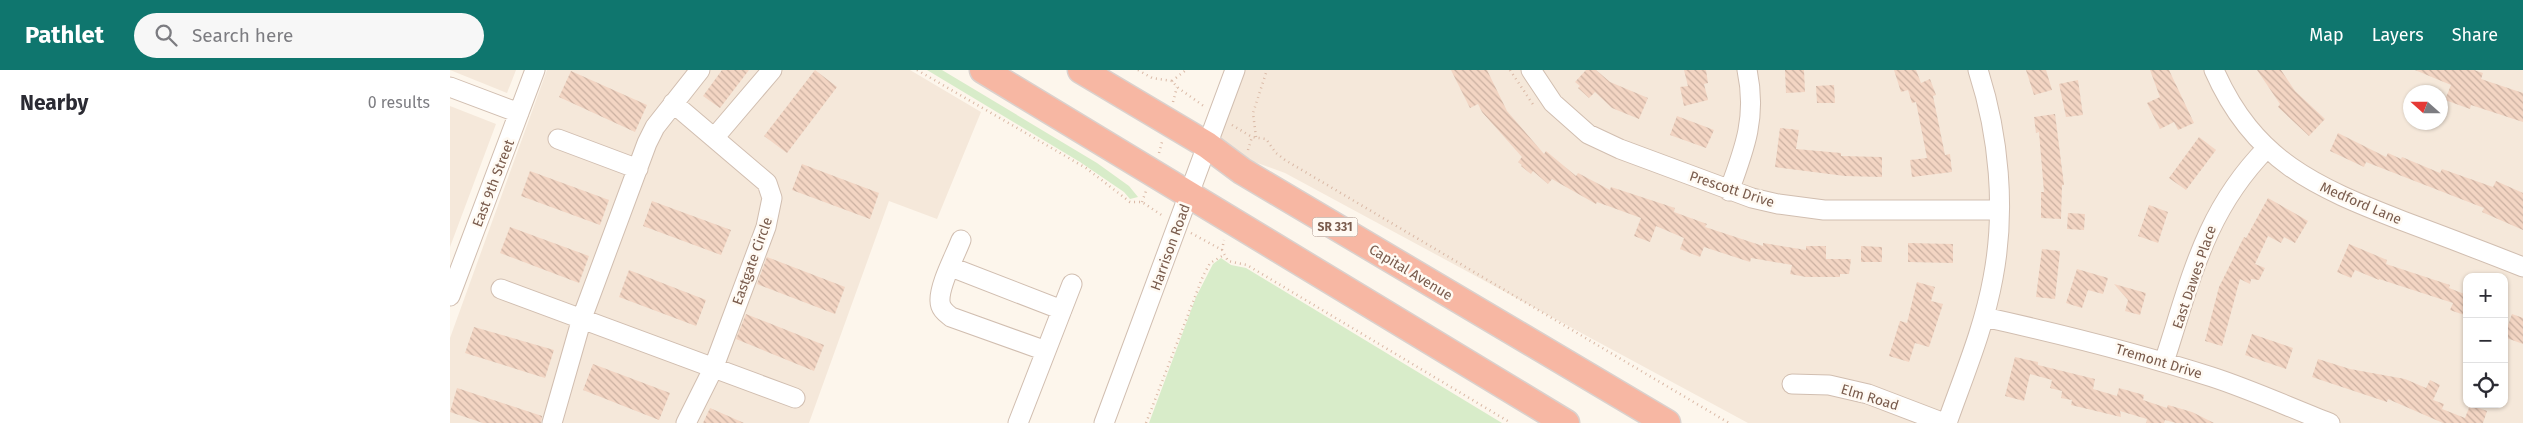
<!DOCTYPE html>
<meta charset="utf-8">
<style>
:root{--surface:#fff;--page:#f7f7f7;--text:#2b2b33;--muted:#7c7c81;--line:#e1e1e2;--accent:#0f766e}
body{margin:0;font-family:"Fira Sans",sans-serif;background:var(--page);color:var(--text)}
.controls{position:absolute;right:15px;bottom:15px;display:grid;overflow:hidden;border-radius:10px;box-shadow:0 1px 4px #0004}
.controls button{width:45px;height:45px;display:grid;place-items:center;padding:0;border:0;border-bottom:1px solid var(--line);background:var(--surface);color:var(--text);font:25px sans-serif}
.compass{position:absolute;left:1953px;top:15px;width:45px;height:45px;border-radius:50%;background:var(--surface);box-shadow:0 1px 4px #0004;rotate:291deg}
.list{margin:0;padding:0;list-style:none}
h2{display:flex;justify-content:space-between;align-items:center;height:65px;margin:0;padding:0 20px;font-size:21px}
h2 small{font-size:16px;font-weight:400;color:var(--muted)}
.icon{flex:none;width:28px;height:28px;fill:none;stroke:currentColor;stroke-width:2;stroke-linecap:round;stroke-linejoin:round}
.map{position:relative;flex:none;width:2073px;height:353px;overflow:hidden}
header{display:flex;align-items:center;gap:30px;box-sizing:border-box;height:70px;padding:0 25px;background:var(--accent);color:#fff}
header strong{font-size:24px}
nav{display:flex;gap:28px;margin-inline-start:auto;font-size:18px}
.search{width:350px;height:45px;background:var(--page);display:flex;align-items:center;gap:12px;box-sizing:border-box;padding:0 18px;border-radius:28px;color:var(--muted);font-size:19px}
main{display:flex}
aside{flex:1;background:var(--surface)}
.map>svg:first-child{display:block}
</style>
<header>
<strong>Pathlet</strong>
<div class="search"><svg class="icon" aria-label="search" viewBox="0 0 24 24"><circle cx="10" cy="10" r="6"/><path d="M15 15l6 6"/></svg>Search here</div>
<nav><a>Map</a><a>Layers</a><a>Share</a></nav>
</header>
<main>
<aside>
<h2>Nearby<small>0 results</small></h2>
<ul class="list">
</ul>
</aside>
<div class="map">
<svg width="2073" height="353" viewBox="0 0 2073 353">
<defs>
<pattern id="building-back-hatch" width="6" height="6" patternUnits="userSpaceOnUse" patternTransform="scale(1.25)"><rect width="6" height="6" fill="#f3d5c3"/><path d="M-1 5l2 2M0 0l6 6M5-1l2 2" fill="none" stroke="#cab0a1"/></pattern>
</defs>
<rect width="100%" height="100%" fill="#fdf6ec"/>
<path fill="#f5e8da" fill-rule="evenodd" d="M 0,0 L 66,0 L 57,23 Z
M 97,0 L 460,0 L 531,42 L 487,149 L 439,131 L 359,353 L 0,353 L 0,268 Z
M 787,0 L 2073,0 L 2073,353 L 1298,353 L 835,103 L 757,75 ZM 1960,22 L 1990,22 L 1990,52 L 1960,52 ZM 2017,207 L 2054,207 L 2054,334 L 2017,334 Z
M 0,36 L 46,54 L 0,177 Z"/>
<path fill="#d8ecc9" d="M 477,0 L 492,0 L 647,93 L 679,116 L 688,127 L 680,129 L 674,122 L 630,92 Z
M 771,188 L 781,195 L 796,198 L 1052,353 L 699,353 L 746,227 L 763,194 Z"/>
<path fill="url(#building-back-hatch)" d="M 272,0 L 299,0 L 270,38 L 253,26 Z
M 365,0 L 387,17 L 337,83 L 314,66 Z
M 1001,0 L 1037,0 L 1057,41 L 1094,84 L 1096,81 L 1126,106 L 1128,103 L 1160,120 L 1161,117 L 1225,138 L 1224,142 L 1257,154 L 1255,157 L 1313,176 L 1313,173 L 1356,180 L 1356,176 L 1376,176 L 1376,189 L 1401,189 L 1399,204 L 1390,204 L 1390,207 L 1356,207 L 1340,204 L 1342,195 L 1301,188 L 1300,192 L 1254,177 L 1250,187 L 1230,179 L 1234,168 L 1206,156 L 1200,172 L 1184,166 L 1191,148 L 1147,132 L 1146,134 L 1102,109 L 1098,114 L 1083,101 L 1081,104 L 1071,96 L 1072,95 L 1068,92 L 1072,87 L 1032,42 L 1028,34 L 1020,38 Z
M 1136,0 L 1146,0 L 1160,12 L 1198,28 L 1189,49 L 1162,38 L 1145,22 L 1139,28 L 1128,18 L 1130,16 L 1125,12 Z
M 1234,0 L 1256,0 L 1258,13 L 1254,14 L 1258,30 L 1234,36 L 1230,17 L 1238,16 Z
M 1335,0 L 1354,0 L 1355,22 L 1336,23 Z
M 1444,0 L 1466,0 L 1471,13 L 1480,9 L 1486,25 L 1483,26 L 1495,85 L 1500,84 L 1502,102 L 1462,107 L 1460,90 L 1477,88 L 1466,32 L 1462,33 L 1458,20 L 1451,22 Z
M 1576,0 L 1596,0 L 1602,20 L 1584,25 Z
M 1700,0 L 1719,0 L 1744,53 L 1728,60 L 1724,52 L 1710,59 L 1697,33 L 1710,27 Z
M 1807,0 L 1831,0 L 1845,21 L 1875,49 L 1859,66 L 1828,37 L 1830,34 Z
M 1965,0 L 2024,0 L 2033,3 L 2031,9 L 2073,23 L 2073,52 L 2021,35 L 2020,39 L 1995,30 L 2001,15 Z
M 121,1 L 197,35 L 185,62 L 109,27 Z
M 1628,10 L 1633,45 L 1616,47 L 1609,14 Z
M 1384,15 L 1385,33 L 1367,33 L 1366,16 Z
M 1605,44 L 1614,115 L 1612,115 L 1611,149 L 1591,148 L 1591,122 L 1594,122 L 1589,62 L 1586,63 L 1584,47 Z
M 1227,46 L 1264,60 L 1256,78 L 1220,65 Z
M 1330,58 L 1349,60 L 1346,79 L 1391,83 L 1391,86 L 1432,87 L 1432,107 L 1395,106 L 1325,97 Z
M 1888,63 L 1936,87 L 1938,83 L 1951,89 L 1952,87 L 1990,103 L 1992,99 L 2043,117 L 2046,111 L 2073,123 L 2073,160 L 2032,142 L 2034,138 L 1916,92 L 1914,97 L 1880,81 Z
M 1749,67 L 1766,80 L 1736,120 L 1719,108 Z
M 352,94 L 429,123 L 420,149 L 342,120 Z
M 80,101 L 159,130 L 150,155 L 71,126 Z
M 1818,128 L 1858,151 L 1845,173 L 1834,167 L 1831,173 L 1818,166 L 1805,194 L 1815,198 L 1809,210 L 1801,209 L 1800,214 L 1790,209 L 1772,276 L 1755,271 L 1769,217 L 1794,167 L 1796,168 Z
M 202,131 L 281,160 L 271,185 L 193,156 Z
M 1699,135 L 1718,142 L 1708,173 L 1688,166 Z
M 1618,143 L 1635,144 L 1634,160 L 1617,159 Z
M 60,157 L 139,186 L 129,213 L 50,183 Z
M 1458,173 L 1503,174 L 1503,193 L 1458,192 Z
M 1899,174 L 1937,190 L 1936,194 L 2000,215 L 1999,218 L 2017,225 L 2017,246 L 2000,240 L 2003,233 L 1929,209 L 1929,210 L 1905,200 L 1901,208 L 1887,202 Z
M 1411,176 L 1432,177 L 1432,192 L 1411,192 Z
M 1592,179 L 1610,181 L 1605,229 L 1586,227 Z
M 317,187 L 395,217 L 385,244 L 307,214 Z
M 1627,199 L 1658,208 L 1653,224 L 1638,220 L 1632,238 L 1616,233 Z
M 179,200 L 256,230 L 246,256 L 169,227 Z
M 1467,212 L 1485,217 L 1481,231 L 1493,234 L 1479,277 L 1465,273 L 1459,292 L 1439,286 L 1450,251 L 1457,253 Z
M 1664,214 L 1696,223 L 1690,245 L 1675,241 L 1678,230 Z
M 296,244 L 374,275 L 364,301 L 286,269 Z
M 2062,244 L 2073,248 L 2073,274 L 2054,267 Z
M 24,257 L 104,280 L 95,308 L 15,283 Z
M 1802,264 L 1843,278 L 1836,299 L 1795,285 Z
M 1565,287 L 1588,292 L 1588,295 L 1645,309 L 1643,319 L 1667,326 L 1669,318 L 1694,325 L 1693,330 L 1717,338 L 1718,335 L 1742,342 L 1764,353 L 1726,353 L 1715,350 L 1714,353 L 1696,353 L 1697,349 L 1670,341 L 1671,347 L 1621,335 L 1622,330 L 1611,328 L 1612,321 L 1600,318 L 1602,310 L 1580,304 L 1574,331 L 1555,326 Z
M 1868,289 L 1900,299 L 1955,309 L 1976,318 L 1980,310 L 1990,315 L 1983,330 L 1994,334 L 1992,339 L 2015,348 L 2020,335 L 2037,341 L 2033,353 L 1993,353 L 1938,329 L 1937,332 L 1862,307 Z
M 143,294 L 220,323 L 209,350 L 133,320 Z
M 7,318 L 92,346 L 91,353 L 33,353 L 0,342 Z
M 260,338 L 294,353 L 253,353 Z"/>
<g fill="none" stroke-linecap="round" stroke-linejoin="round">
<g stroke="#d1beb0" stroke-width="21">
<path id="minor" d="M 1081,0 L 1103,33 L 1138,64 L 1170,79 L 1302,128 L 1328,134 L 1374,140 L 1549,140
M 1764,0 C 1804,91 1865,117 1953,151 C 1993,166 2033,181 2073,197
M 0,17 L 69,43
M 223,33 L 317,113 L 322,128 L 316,157 L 263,299 L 236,353
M 264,68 L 322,0
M 108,69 L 188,99
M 1279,121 C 1295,78 1307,46 1297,0
M 511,170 C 505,186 489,215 490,231 C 490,239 496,243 501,247 L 596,281
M 501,197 L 612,240
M 51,219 L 345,328
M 0,226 L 85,0
M 1534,247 C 1611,264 1687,283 1762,307 C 1802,320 1841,338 1880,353
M 1714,292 C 1741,210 1754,142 1817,78
M 1342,314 L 1379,315 L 1418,324 L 1494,353
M 102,353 L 132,248 L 197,73 L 205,57 L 250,0
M 568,353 L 622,214
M 654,353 L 785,0
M 1497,353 C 1514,305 1534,258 1543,208 C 1556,140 1549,65 1528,0"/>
</g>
<g stroke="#dad1cd" stroke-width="29">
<path id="highway" d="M 533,0 L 1116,353
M 631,0 L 757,75 L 792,101 L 1217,353"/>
</g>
<path stroke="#d9b8a5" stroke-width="2.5" stroke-dasharray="1 4" stroke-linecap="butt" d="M 467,0 L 636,98 L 680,132 L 692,132 L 713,146
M 688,0 L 702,8 L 722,11 L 727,17 L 755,37
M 1060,0 L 1084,36
M 722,11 L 736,0
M 723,32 L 727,17
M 782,55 L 802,67 L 816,69 L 826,83 L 835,90 L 1279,353
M 806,67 L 803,43 L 817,0
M 798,80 L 802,67
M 709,83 L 712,72
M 692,132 L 696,121
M 741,163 L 772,180 L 778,191 L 797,195 L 1061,353
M 772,180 L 774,170
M 696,353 L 753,206 L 760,193 L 774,185"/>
<use href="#minor" stroke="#fff" stroke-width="19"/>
<use href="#highway" stroke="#f7b7a3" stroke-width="26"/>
</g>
<g text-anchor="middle" stroke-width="5" stroke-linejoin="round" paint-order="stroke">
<rect fill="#fffaf3" stroke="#a28b7f" stroke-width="1" x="862.5" y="147.5" width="45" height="19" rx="4"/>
<g font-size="12" font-weight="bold" fill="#7a5c4d">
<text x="885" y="161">SR 331</text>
</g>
<g font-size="14" fill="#7a5c4d" stroke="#fffaf3">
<text transform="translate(43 113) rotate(-69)" y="5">East 9th Street</text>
<text transform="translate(1282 119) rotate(18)" y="5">Prescott Drive</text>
<text transform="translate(1911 133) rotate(23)" y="5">Medford Lane</text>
<text transform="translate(720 177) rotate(-70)" y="5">Harrison Road</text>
<text transform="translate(302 191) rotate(-70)" y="5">Eastgate Circle</text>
<text transform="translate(961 202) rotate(31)" y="5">Capital Avenue</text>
<text transform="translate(1744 207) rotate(-71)" y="5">East Dawes Place</text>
<text transform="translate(1709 291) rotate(17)" y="5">Tremont Drive</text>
<text transform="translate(1420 327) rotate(17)" y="5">Elm Road</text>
</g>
</g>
</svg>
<div class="controls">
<button>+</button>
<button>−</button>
<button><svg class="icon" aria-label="locate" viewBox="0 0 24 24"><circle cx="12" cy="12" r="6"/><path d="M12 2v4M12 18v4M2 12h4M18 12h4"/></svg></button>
</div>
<svg class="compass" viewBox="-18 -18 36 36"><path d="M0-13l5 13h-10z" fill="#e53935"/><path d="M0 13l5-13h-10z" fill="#7c7c81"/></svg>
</div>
</main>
